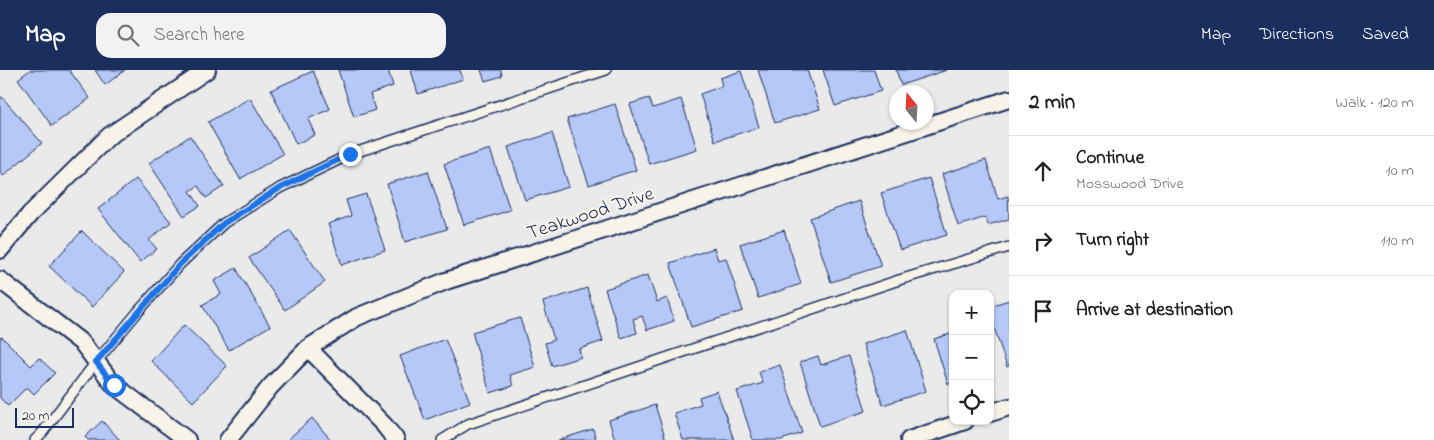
<!DOCTYPE html>
<meta charset="utf-8">
<style>
:root{--surface:#fff;--page:#f2f2f2;--text:#202124;--muted:#757577;--line:#e0e0e0;--accent:#1b2f5e}
body{margin:0;font-family:"Indie Flower",sans-serif;background:var(--page);color:var(--text)}
.controls{position:absolute;right:15px;bottom:15px;display:grid;overflow:hidden;border-radius:10px;box-shadow:0 1px 4px #0004}
.controls button{width:45px;height:45px;display:grid;place-items:center;padding:0;border:0;border-bottom:1px solid var(--line);background:var(--surface);color:var(--text);font:25px sans-serif}
.compass{position:absolute;left:889px;top:15px;width:45px;height:45px;border-radius:50%;background:var(--surface);box-shadow:0 1px 4px #0004;rotate:342deg}
.scale{position:absolute;left:15px;bottom:12px;width:59px;box-sizing:border-box;padding-left:5px;border:2px solid #1b2f5e;border-top:0;font-size:14px;line-height:18px;white-space:nowrap;color:#1b2f5e;-webkit-text-stroke:4px #f7f3e8;paint-order:stroke}
.stop{position:absolute;width:15px;height:15px;margin:-11px;border:4px solid #1a73e8;border-radius:50%;background:#fff}
.stop.end{background:#1a73e8;border-color:#fff;box-shadow:0 1px 5px #0008}
.list{margin:0;padding:0;list-style:none}
h2{display:flex;justify-content:space-between;align-items:center;height:65px;margin:0;padding:0 20px;font-size:21px}
h2 small{font-size:16px;font-weight:400;color:var(--muted)}
.list li{display:grid;grid-template-columns:32px 1fr auto;gap:15px;align-items:center;box-sizing:border-box;height:70px;padding:0 20px;border-top:1px solid var(--line)}
.list b{display:block;font-size:19px;white-space:nowrap}
.list p{margin:0;font-size:16px;white-space:nowrap;color:var(--muted)}
.list em{font-size:16px;font-style:normal;color:var(--muted)}
.icon{flex:none;width:28px;height:28px;fill:none;stroke:currentColor;stroke-width:2;stroke-linecap:round;stroke-linejoin:round}
.map{position:relative;flex:none;width:1009px;height:370px;overflow:hidden}
header{display:flex;align-items:center;gap:30px;box-sizing:border-box;height:70px;padding:0 25px;background:var(--accent);color:#fff}
header strong{font-size:24px}
nav{display:flex;gap:28px;margin-inline-start:auto;font-size:18px}
.search{width:350px;height:45px;background:var(--page);display:flex;align-items:center;gap:12px;box-sizing:border-box;padding:0 18px;border-radius:15px;color:var(--muted);font-size:19px}
main{display:flex}
aside{flex:1;background:var(--surface)}
.map>svg:first-child{display:block}
</style>
<header>
<strong>Map</strong>
<div class="search"><svg class="icon" aria-label="search" viewBox="0 0 24 24"><circle cx="10" cy="10" r="6"/><path d="M15 15l6 6"/></svg>Search here</div>
<nav><a>Map</a><a>Directions</a><a>Saved</a></nav>
</header>
<main>
<div class="map">
<svg width="1009" height="370" viewBox="0 0 1009 370">
<rect width="100%" height="100%" fill="#eaeaeb"/>
<filter id="ink" filterUnits="userSpaceOnUse"><feTurbulence type="fractalNoise" baseFrequency=".02" numOctaves="2"/><feDisplacementMap in="SourceGraphic" scale="10" xChannelSelector="R" yChannelSelector="G"/><feConvolveMatrix kernelMatrix="1 2 1 2 8 2 1 2 1" color-interpolation-filters="sRGB"/></filter>
<g filter="url(#ink)">
<path fill="#b5c8f8" stroke="#1b2f5e" d="M 30,0 L 69,0 L 90,28 L 52,56 L 18,9 Z
M 95,0 L 125,0 L 105,15 Z
M 338,0 L 388,0 L 393,16 L 370,24 L 375,40 L 354,47 Z
M 411,0 L 460,0 L 463,9 L 418,24 Z
M 481,0 L 501,0 L 502,6 L 485,11 Z
M 758,0 L 807,0 L 820,39 L 775,53 Z
M 823,0 L 874,0 L 881,21 L 835,36 Z
M 896,0 L 947,0 L 901,15 Z
M 313,1 L 330,39 L 308,49 L 315,65 L 296,74 L 271,20 Z
M 741,1 L 759,57 L 715,71 L 700,24 L 722,16 L 720,8 Z
M 2,27 L 42,73 L 3,106 L 0,102 L 0,28 Z
M 250,28 L 283,84 L 240,109 L 208,52 Z
M 649,28 L 653,38 L 681,29 L 697,79 L 649,94 L 630,34 Z
M 615,34 L 636,100 L 589,115 L 567,49 Z
M 552,63 L 569,117 L 525,130 L 508,77 Z
M 190,66 L 224,116 L 206,128 L 198,116 L 190,121 L 200,136 L 184,146 L 149,93 Z
M 490,79 L 510,140 L 464,155 L 444,94 Z
M 986,90 L 998,129 L 1008,126 L 1009,149 L 988,155 L 986,147 L 958,156 L 942,104 Z
M 428,101 L 447,159 L 405,172 L 387,114 Z
M 929,108 L 947,165 L 900,180 L 881,123 Z
M 136,109 L 171,152 L 149,170 L 157,179 L 140,192 L 98,139 Z
M 366,124 L 385,180 L 342,195 L 328,154 L 351,146 L 346,130 Z
M 859,131 L 881,196 L 831,212 L 810,148 Z
M 290,160 L 325,212 L 285,240 L 249,188 Z
M 784,160 L 801,214 L 758,228 L 740,174 Z
M 82,161 L 124,202 L 92,237 L 49,196 Z
M 714,178 L 718,190 L 726,188 L 743,241 L 691,257 L 670,193 Z
M 236,198 L 270,256 L 229,280 L 202,235 L 221,224 L 214,211 Z
M 648,205 L 657,232 L 667,228 L 674,251 L 647,260 L 642,246 L 633,249 L 637,263 L 621,268 L 605,219 Z
M 587,218 L 603,271 L 579,279 L 581,287 L 552,296 L 545,273 L 554,270 L 543,232 Z
M 1009,230 L 1009,296 L 1007,297 L 990,245 L 990,236 Z
M 520,248 L 535,297 L 510,305 L 513,316 L 490,323 L 472,262 Z
M 184,255 L 227,296 L 193,332 L 151,291 Z
M 907,260 L 926,321 L 883,335 L 863,274 Z
M 953,263 L 953,312 L 948,314 L 934,269 Z
M 2,267 L 31,296 L 39,288 L 55,303 L 34,324 L 27,317 L 8,336 L 0,328 L 0,268 Z
M 445,269 L 470,332 L 425,350 L 400,286 Z
M 818,286 L 821,295 L 849,286 L 866,341 L 820,356 L 800,292 Z
M 780,295 L 802,363 L 781,370 L 753,370 L 737,321 L 763,313 L 759,302 Z
M 717,321 L 734,370 L 683,370 L 674,343 L 701,334 L 699,327 Z
M 655,335 L 666,370 L 615,370 L 609,350 Z
M 312,348 L 331,370 L 287,370 Z
M 102,351 L 120,370 L 88,370 L 85,367 Z
M 593,359 L 596,370 L 558,370 Z"/>
<g fill="none" stroke-linecap="round" stroke-linejoin="round">
<g stroke="#1b2f5e" stroke-width="12">
<path id="service" d="M 35,370 L 42,363 L 96,292 L 137,243 L 180,194 L 224,153 L 280,118 L 351,84 L 606,0
M 442,370 L 468,354 L 899,210 L 1009,177"/>
</g>
<g stroke="#1b2f5e" stroke-width="20">
<path id="minor" d="M 0,180 L 30,144 L 109,66 L 207,0
M 0,210 L 82,273 L 114,315 L 187,370
M 308,278 L 384,355 L 396,370
M 990,343 L 1009,337
M 228,370 L 270,317 L 308,278 L 357,247 L 446,211 L 1009,29
M 909,370 L 965,351"/>
</g>
<use href="#service" stroke="#f7f3e8" stroke-width="9"/>
<use href="#minor" stroke="#f7f3e8" stroke-width="16"/>
</g>
</g>
<g fill="none" stroke-linecap="round" stroke-linejoin="round" filter="url(#ink)">
<path stroke="#1a73e8" stroke-width="6" d="M 114,315 L 96,292 L 180,194 L 224,153 L 280,118 L 350,84"/>
</g>
<g text-anchor="middle" stroke-width="4.5" stroke-linejoin="round" paint-order="stroke">
<g font-size="20" fill="#1b2f5e" stroke="#f7f3e8">
<text transform="translate(590 142) rotate(-18)" y="7">Teakwood Drive</text>
</g>
</g>
</svg>
<div class="controls">
<button>+</button>
<button>−</button>
<button><svg class="icon" aria-label="locate" viewBox="0 0 24 24"><circle cx="12" cy="12" r="6"/><path d="M12 2v4M12 18v4M2 12h4M18 12h4"/></svg></button>
</div>
<svg class="compass" viewBox="-18 -18 36 36"><path d="M0-13l5 13h-10z" fill="#e53935"/><path d="M0 13l5-13h-10z" fill="#757577"/></svg>
<div class="scale">20 m</div>
<div class="stop" style="left:114px;top:315px"></div>
<div class="stop end" style="left:350px;top:84px"></div>
</div>
<aside>
<h2>2 min<small>Walk · 120 m</small></h2>
<ul class="list">
<li><svg class="icon" aria-label="ahead" viewBox="0 0 24 24"><path d="M12 20V5M6 11l6-6 6 6"/></svg><div><b>Continue</b><p>Mosswood Drive</p></div><em>10 m</em></li>
<li><svg class="icon" aria-label="right" viewBox="0 0 24 24"><path d="M7 20v-9h11M14 6l5 5-5 5"/></svg><div><b>Turn right</b></div><em>110 m</em></li>
<li><svg class="icon" aria-label="arrive" viewBox="0 0 24 24"><path d="M6 21V4h12l-3 4 3 4H6"/></svg><div><b>Arrive at destination</b></div></li>
</ul>
</aside>
</main>
